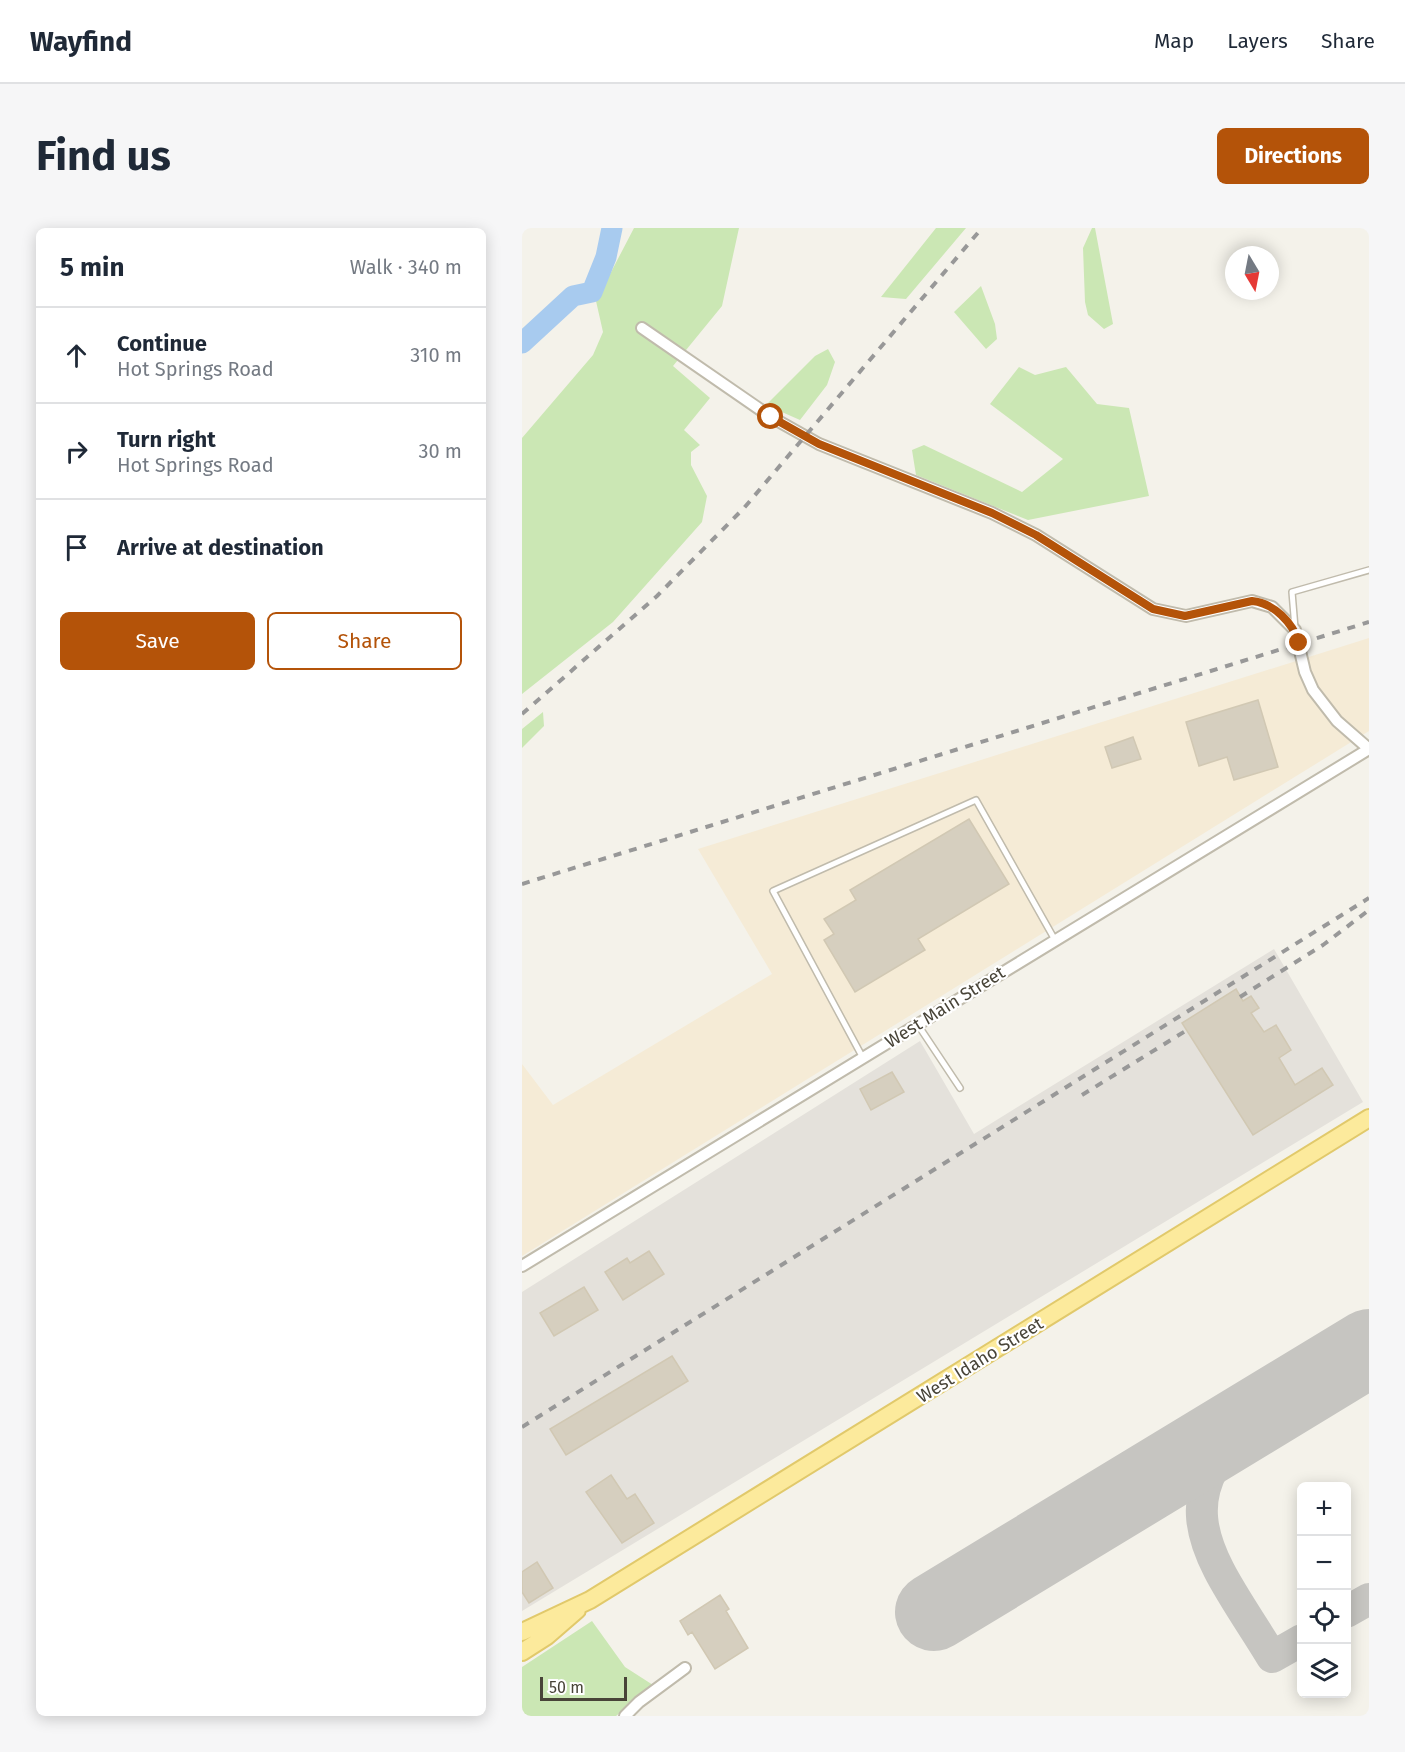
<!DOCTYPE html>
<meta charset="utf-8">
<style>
:root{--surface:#fff;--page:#f6f6f7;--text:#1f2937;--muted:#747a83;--line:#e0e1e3;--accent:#b45309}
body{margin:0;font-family:"Fira Sans",sans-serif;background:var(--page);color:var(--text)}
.controls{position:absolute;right:18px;bottom:18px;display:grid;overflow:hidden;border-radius:9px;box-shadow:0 3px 15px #0003}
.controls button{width:54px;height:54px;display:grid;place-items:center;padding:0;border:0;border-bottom:2px solid var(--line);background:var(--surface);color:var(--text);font:30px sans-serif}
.compass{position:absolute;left:703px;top:18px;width:54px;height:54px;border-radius:50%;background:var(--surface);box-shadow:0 3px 15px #0003;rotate:170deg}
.scale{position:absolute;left:18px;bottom:15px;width:87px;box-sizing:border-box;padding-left:6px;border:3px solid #484438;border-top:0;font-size:16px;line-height:21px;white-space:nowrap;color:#484438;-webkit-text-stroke:4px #fff;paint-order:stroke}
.stop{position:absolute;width:18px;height:18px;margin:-14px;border:4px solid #b45309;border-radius:50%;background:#fff}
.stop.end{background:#b45309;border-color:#fff;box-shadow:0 2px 6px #0008}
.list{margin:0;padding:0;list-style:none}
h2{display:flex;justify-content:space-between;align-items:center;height:78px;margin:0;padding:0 24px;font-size:26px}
h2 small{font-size:20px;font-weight:400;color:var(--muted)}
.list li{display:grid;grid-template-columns:39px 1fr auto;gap:18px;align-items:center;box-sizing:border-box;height:96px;padding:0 24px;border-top:2px solid var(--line)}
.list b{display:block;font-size:22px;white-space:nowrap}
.list p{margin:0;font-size:20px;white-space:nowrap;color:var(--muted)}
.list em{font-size:20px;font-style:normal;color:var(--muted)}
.actions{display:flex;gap:12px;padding:18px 24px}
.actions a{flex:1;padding:14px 0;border:2px solid var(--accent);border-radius:9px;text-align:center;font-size:21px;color:var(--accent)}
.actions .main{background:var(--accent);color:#fff}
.icon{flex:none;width:33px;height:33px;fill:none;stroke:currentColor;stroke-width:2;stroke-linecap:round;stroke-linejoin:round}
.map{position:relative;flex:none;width:847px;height:1488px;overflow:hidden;border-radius:9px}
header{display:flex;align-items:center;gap:36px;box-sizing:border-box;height:84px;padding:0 30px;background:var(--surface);border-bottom:2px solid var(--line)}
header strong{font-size:28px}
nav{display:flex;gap:33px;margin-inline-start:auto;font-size:21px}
.intro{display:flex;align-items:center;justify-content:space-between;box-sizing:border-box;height:144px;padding:0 36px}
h1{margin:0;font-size:42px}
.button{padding:15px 27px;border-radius:9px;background:var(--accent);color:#fff;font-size:21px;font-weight:700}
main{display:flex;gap:36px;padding:0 36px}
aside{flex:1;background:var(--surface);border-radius:9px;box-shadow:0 3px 15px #0003}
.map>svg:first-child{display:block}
</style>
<header>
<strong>Wayfind</strong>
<nav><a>Map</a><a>Layers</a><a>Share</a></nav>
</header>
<div class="intro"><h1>Find us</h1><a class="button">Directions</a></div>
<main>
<aside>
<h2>5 min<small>Walk · 340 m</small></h2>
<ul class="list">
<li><svg class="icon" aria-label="ahead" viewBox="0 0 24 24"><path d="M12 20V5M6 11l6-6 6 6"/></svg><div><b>Continue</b><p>Hot Springs Road</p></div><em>310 m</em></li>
<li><svg class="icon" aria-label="right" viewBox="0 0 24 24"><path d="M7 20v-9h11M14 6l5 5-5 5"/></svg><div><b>Turn right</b><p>Hot Springs Road</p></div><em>30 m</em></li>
<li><svg class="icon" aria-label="arrive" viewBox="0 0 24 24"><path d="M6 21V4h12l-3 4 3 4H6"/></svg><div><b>Arrive at destination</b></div></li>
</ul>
<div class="actions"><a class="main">Save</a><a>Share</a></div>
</aside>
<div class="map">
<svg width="847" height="1488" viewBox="0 0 847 1488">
<rect width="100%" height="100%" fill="#f4f2ea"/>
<path fill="#f5ebd6" d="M 847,410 L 847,503 L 0,1028 L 0,836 L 31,877 L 250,746 L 176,621 Z"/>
<path fill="#e4e1db" d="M 752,721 L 841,874 L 0,1383 L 0,1064 L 398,813 L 452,906 Z"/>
<path fill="#cbe7b4" d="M 112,0 L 217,0 L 200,78 L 151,138 L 188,170 L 162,202 L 178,217 L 169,224 L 169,237 L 185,268 L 180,294 L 91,394 L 0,466 L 0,210 L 71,127 L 81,104 L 74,73 Z
M 414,0 L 444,0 L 384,71 L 359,69 Z
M 570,0 L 573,0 L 591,96 L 582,101 L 566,87 L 563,74 L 561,20 Z
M 459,58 L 473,96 L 475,111 L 464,121 L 432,84 Z
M 306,121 L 313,134 L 305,157 L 278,192 L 244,177 L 293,128 Z
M 497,139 L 513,147 L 544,139 L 575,176 L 607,180 L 627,268 L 506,292 L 394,247 L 390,222 L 402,217 L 500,264 L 541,231 L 468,176 Z
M 21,484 L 22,498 L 0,520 L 0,501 Z
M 70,1393 L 103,1439 L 131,1457 L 94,1488 L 0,1488 L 0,1439 Z"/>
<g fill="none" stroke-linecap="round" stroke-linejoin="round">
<path stroke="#a8cbef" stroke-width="21" d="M 0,115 L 51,68 L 70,64 L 84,29 L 90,0"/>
<path stroke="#c6c5c1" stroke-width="32" d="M 741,1185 C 630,1273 693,1335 750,1429 L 780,1412
M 824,1384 L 847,1371"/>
<path stroke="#c6c5c1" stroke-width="78" d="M 412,1384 L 847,1120"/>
</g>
<path fill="#d6cfbf" stroke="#d1c8b3" stroke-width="1.5" d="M 736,472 L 756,539 L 712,552 L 705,529 L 677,538 L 664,494 Z
M 611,509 L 619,531 L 590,540 L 583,519 Z
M 447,591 L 487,656 L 396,711 L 403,722 L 333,764 L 302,712 L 312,706 L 302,691 L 334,672 L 328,662 Z
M 714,761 L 721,773 L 729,768 L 737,780 L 729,785 L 742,804 L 754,797 L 769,822 L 757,830 L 773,857 L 800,840 L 811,857 L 731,907 L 660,795 Z
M 370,844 L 382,864 L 349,882 L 338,861 Z
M 127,1023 L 142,1046 L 101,1072 L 83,1044 L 105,1030 L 108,1035 Z
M 62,1059 L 76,1082 L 32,1108 L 18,1085 Z
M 150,1128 L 166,1153 L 44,1227 L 28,1201 Z
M 89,1247 L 105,1271 L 113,1266 L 132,1295 L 100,1315 L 64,1264 Z
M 15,1334 L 31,1360 L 7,1375 L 0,1364 L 0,1344 Z
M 198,1367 L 207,1381 L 204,1383 L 226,1420 L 193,1441 L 170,1404 L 166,1407 L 158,1393 Z"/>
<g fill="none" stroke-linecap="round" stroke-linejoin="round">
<g stroke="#c0bbac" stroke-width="8">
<path id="service" d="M 773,400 L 770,364 L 847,342
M 396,797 L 438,860
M 341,830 L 251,663 L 454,572 L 533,712"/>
</g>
<g stroke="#c0bbac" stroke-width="14">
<path id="minor" d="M 0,1038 L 847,521 L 815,493 L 791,462 L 783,444 L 773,402 L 750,379 L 730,373 L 664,388 L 631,381 L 514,307 L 470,285 L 297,216 L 249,189 L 120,100
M 103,1488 L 117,1474 L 163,1440"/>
</g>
<g stroke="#e1c96b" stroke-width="20">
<path id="primary" d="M 0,1404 L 68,1372 L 847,890
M 0,1424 L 25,1408 L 55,1382"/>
</g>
<use href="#service" stroke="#fff" stroke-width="5"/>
<use href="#minor" stroke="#fff" stroke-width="10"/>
<use href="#primary" stroke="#fcea9c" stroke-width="16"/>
<path stroke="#989898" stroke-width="4" stroke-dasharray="8 8" stroke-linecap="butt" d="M 0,486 L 135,368 L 222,280 L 460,0
M 0,656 L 847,394
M 718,769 L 801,717 L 847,682
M 560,867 L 665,802
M 0,1199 L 847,670"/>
</g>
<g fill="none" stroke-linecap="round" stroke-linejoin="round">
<path stroke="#b45309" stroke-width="8" d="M 249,189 L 297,216 L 470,285 L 514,307 L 631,381 L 663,388 L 730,373 C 752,375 771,395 777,415"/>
</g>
<g text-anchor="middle" stroke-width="4.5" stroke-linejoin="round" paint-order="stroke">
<g font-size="18" fill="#484438" stroke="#fff">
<text transform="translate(423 779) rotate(-32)" y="6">West Main Street</text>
<text transform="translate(458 1132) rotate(-32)" y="6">West Idaho Street</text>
</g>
</g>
</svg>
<div class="controls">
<button>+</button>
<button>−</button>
<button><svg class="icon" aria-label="locate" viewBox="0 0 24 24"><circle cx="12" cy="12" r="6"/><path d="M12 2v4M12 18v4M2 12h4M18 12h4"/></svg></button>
<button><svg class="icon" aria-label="layers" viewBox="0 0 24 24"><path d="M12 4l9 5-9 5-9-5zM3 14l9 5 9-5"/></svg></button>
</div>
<svg class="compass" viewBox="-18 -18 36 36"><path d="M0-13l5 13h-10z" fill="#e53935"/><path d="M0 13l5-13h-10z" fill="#747a83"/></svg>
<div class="scale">50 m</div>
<div class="stop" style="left:249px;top:189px"></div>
<div class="stop end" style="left:777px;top:415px"></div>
</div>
</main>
